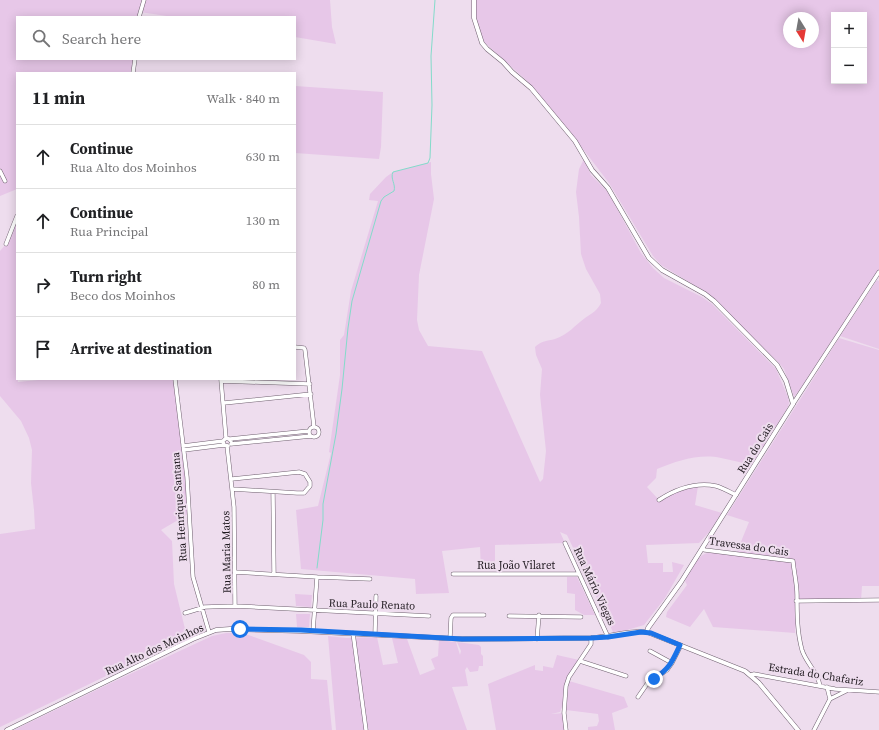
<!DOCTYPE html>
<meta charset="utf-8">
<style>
:root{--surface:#fff;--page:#f6f6f6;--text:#202124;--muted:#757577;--line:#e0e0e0}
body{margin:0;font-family:"Source Serif 4",serif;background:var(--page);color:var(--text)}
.controls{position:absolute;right:12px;top:12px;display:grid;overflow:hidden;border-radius:0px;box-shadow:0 2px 10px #0003}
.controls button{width:36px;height:36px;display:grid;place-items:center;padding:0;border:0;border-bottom:1px solid var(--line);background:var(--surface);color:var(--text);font:20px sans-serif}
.compass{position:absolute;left:783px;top:12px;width:36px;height:36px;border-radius:50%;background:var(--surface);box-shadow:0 2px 10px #0003;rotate:169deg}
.stop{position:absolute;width:12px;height:12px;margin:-9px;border:3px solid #1a73e8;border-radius:50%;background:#fff}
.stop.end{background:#1a73e8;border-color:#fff;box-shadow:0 1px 4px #0008}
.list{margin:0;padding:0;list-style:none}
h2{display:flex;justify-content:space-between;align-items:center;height:52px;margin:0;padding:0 16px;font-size:17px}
h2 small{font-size:13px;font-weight:400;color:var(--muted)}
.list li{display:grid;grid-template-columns:26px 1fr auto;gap:12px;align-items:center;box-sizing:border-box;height:64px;padding:0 16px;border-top:1px solid var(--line)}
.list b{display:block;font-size:15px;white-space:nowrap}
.list p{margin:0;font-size:13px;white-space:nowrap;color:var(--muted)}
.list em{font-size:13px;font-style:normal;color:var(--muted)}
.icon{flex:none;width:22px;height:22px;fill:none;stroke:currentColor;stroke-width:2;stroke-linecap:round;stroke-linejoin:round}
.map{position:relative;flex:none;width:879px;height:730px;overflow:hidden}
.search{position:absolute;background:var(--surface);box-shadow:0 2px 10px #0003;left:16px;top:16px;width:280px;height:44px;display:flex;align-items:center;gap:10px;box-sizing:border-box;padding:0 14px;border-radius:0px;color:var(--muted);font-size:15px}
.panel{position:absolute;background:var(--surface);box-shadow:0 2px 10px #0003;left:16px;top:72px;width:280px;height:308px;border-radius:0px}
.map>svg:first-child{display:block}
</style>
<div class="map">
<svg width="879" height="730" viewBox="0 0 879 730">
<rect width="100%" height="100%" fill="#ede"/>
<path fill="#e7c7e8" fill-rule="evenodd" d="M 0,0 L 330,0 L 332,27 L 336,44 L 295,37 L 295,17 L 173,17 L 140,12 L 139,17 L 17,17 L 17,59 L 135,59 L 133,73 L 17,73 L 17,189 L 0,196 Z
M 476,0 L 879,0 L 879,273 L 834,337 L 801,388 L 794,397 L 784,369 L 779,363 L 707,293 L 661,265 L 653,256 L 609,183 L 583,149 L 526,80 L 484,42 C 478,30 474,14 476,0 ZM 834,15 L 864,15 L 864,81 L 834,81 ZM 789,18 L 813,18 L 813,42 L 789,42 Z
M 295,86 L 383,92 L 381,147 L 379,159 L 295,153 Z
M 584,159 L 591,175 L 608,192 L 641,253 L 653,268 L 664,278 L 702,297 L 712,304 L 776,369 L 788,397 L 789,403 L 788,407 L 752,465 C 742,463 732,460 721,458 C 700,453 676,461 657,469 L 656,478 L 647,487 L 659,500 L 668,494 L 698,486 L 695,505 L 722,513 L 710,531 L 699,543 L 646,545 L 648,563 L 663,563 L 663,572 L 673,572 L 672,562 L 684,565 L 665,598 L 644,625 L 617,633 L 613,632 L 567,535 L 560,532 L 565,543 L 495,545 L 495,571 L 481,570 L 480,547 L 442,551 L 449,593 L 416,594 L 415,579 L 301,569 L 296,510 L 318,506 L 331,453 L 329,452 L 340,375 L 340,340 L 344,335 L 351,291 L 378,201 L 369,200 L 370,194 L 386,177 L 393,172 L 431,162 L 431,174 L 434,199 L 419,275 L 417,320 L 419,330 L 428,346 L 482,351 L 540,482 L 543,479 L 546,451 L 540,395 L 542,369 L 536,355 L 535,347 C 541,341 547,341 555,339 C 569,334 574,326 585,318 C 592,313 597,311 601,303 L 600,294 L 586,269 L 581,254 L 579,217 L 576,192 L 579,169 Z
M 17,219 L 17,358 L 16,358 L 18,382 L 48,379 L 175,379 L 190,513 L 161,530 L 172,541 L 174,584 L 187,637 L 0,727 L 0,534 L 35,529 L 34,510 L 31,483 L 32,450 L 29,438 L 21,421 L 0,396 L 0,251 L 6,244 Z
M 877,280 L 879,281 L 879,349 L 840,336 Z
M 839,338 L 879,350 L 879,586 L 862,586 L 861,601 L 797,601 L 795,633 L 713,627 L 704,609 L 690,627 L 666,617 L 667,612 L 687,585 L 685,581 C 690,573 697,554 708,553 C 716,551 727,553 736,554 L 749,522 L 727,515 Z
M 567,577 L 577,577 L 595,615 L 584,615 L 575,610 L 575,594 L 567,593 Z
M 295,594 L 312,595 L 311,607 L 296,606 Z
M 296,614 L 310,614 L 309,627 L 297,627 Z
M 226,633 L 243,633 L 304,655 L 311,662 L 311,679 L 327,680 L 332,730 L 14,730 L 115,681 L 212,636 Z
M 328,636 L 346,638 L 377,637 L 383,665 L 398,663 L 392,638 L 407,639 L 420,675 L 435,669 L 431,659 L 438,656 L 439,640 L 456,642 L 460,655 L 461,651 L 457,642 L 479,645 L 481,647 L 481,654 L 483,656 L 483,666 L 479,666 L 478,671 L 470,672 L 467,667 L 465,670 L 468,686 L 452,687 L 467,730 L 336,730 Z
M 557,655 L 579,660 L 568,675 L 564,702 L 560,712 L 551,714 L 564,713 L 566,730 L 496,730 L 488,684 L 535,665 L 535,670 L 543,671 L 543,666 L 553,668 Z
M 569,681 L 624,697 L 628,707 L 612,713 L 615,730 L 588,730 L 588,727 L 597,726 L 599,721 L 598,714 L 566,710 Z"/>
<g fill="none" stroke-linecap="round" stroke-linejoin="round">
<path stroke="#83dbca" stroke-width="1" d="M 317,568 L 323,520 L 323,504 L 336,434 L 342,389 L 348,328 L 352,301 L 381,201 L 384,197 L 394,191 C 396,184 390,179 393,172 L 428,163 L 430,158 L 432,105 L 431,56 L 435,0"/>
<g stroke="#706170" stroke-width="4.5">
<path id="minor" d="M 139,17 L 144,0
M 133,73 L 135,59
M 0,171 L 5,181
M 6,244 L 17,216
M 295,347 L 304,348 L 305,350 L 314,427
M 175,379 L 187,477 L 193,577 L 209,632
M 221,380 L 226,438
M 221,381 L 310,384
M 224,403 L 311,394
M 793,404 L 879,272
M309 432a5 5 0 1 1 10 0a5 5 0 1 1-10 0Z
M 230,439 L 309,431
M 223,441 L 224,445 L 228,446
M 231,444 L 311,436
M 183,446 L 223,441 L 226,438 L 229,439 L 231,441
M 184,450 L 224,445
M 232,479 L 299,472 L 305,474 L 310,482 L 310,486 L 304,493 L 297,493 L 233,489
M 273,492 L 274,574
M 659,500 C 676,489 696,482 716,486 C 723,488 730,492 736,495
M 565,543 L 608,637
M 702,549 L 705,550 L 793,561 C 794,572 797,584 797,595 C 797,613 797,632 802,650 C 806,663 818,672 820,686
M 235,572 L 317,577
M 453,574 L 579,574
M 796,601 L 879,600
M 235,606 L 429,616
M 185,613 L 205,607 L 235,606 L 234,507 L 227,446
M 509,616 L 581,617
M 313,631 L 317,577 L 370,579
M 353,633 L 366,730
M 375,634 L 376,596
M 450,638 L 451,618 L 453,615 L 484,615
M 537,639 L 539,615
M 650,651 L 672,663
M 580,661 L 626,676
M 751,675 L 754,674 L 835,689 L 879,692
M 827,687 L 830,699
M 638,697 L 647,684 L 667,670 L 672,663 L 681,645
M 566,730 L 564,713 L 566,686 L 569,677 L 591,644 L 591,638
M 814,730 L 830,699 L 846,691"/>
</g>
<g stroke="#706170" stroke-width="5">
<path id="tertiary" d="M 474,0 L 474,18 L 482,43 L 487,49 L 503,62 L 512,72 L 531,88 L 575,141 L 592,170 L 608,188 L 649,258 L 662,270 L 705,294 L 714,301 L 777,365 L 786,381 L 793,404 L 681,582 L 648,628 L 647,632
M 7,730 L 193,639 L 216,630 L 230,629 L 301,631 L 462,639 L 591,638 C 609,637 630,630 647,632 L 745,671 L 759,683 L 798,730"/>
</g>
<use href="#minor" stroke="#fff" stroke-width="3.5"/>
<use href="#tertiary" stroke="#fff" stroke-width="4"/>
</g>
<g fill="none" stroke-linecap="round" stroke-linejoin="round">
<path stroke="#1a73e8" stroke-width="5" d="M 240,629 L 301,630 L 462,639 L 591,638 L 608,637 L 641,632 L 651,633 L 680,645 C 672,662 670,668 654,679"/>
</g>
<g text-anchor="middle" stroke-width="4" stroke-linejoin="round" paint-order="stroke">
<g font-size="11" fill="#201a20" stroke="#ede">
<text transform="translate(755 448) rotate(-58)" y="4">Rua do Cais</text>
<text transform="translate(179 507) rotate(-94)" y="4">Rua Henrique Santana</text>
<text transform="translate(749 546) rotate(8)" y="4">Travessa do Cais</text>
<text transform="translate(226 552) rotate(-91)" y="4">Rua Maria Matos</text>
<text x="516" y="569">Rua João Vilaret</text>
<text transform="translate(595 586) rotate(65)" y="4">Rua Mário Viegas</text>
<text transform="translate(372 604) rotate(2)" y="4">Rua Paulo Renato</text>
<text transform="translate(154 649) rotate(-25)" y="4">Rua Alto dos Moinhos</text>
<text transform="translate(816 674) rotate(9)" y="4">Estrada do Chafariz</text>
</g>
</g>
</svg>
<div class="controls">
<button>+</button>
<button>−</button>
</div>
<svg class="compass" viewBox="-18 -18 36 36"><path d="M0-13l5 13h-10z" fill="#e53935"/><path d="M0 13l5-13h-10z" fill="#757577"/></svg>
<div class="stop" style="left:240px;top:629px"></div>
<div class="stop end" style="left:654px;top:679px"></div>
<div class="search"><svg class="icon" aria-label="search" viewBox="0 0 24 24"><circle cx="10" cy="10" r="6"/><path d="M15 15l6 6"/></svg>Search here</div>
<section class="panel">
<h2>11 min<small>Walk · 840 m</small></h2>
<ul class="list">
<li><svg class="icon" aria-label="ahead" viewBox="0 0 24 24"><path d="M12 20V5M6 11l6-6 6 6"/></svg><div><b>Continue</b><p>Rua Alto dos Moinhos</p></div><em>630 m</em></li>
<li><svg class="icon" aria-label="ahead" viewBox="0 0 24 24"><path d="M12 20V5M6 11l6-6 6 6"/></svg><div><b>Continue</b><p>Rua Principal</p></div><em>130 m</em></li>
<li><svg class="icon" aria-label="right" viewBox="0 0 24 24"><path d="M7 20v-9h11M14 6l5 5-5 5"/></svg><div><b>Turn right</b><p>Beco dos Moinhos</p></div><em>80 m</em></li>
<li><svg class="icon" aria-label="arrive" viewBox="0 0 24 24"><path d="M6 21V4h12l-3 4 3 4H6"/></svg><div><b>Arrive at destination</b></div></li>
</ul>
</section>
</div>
